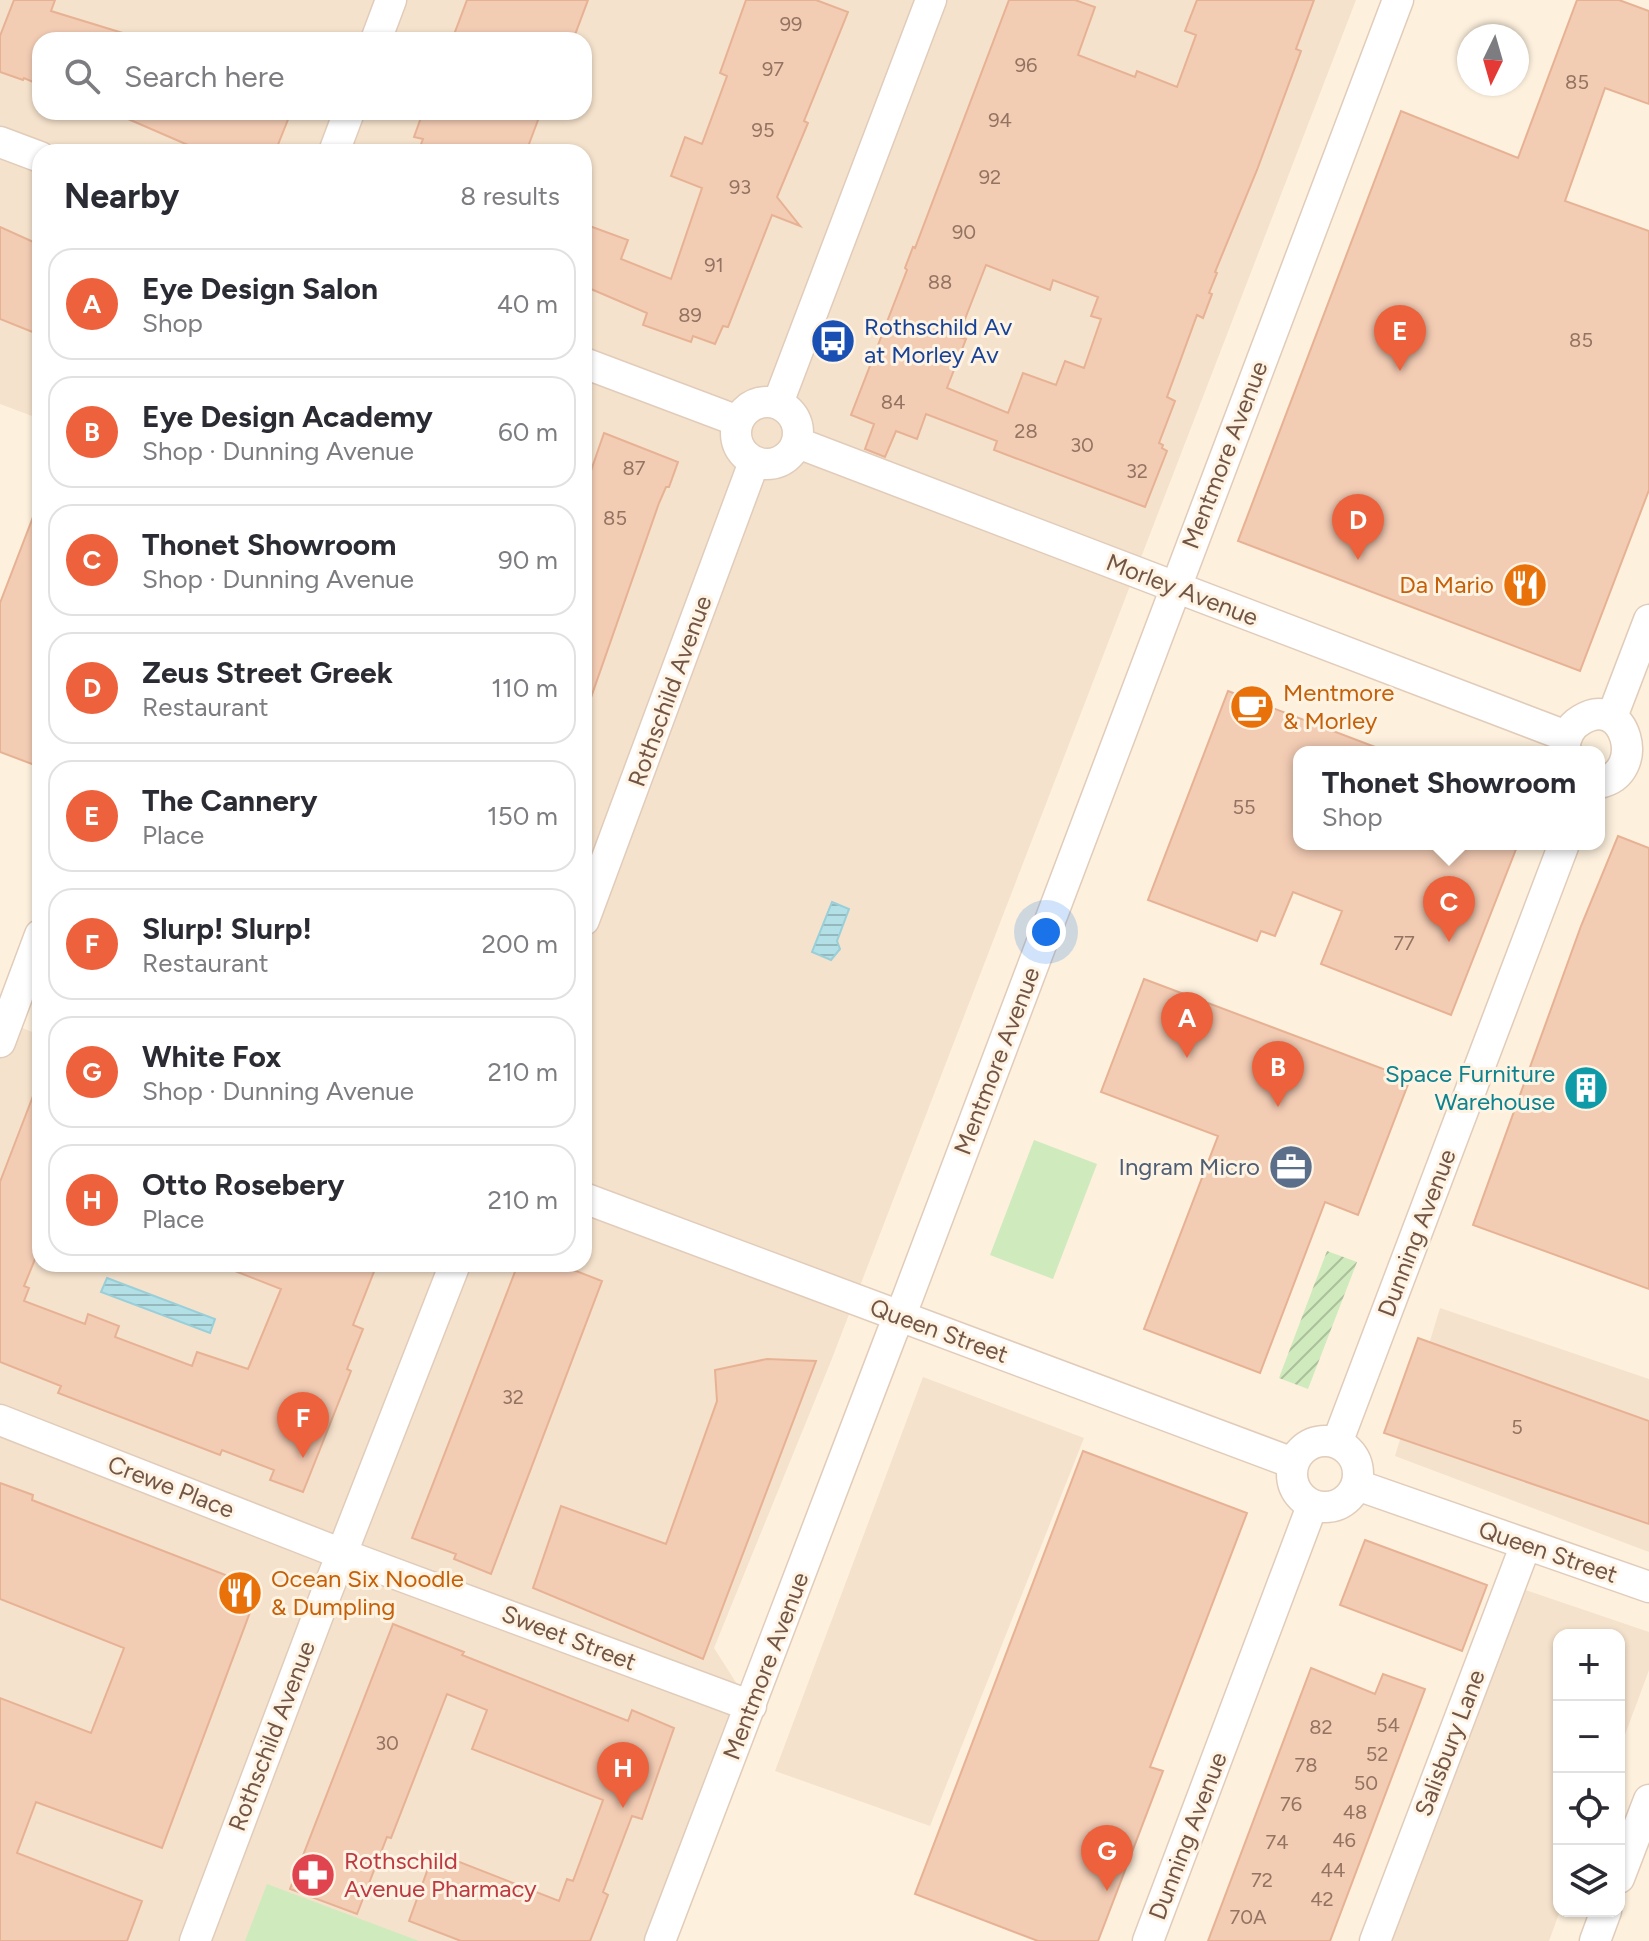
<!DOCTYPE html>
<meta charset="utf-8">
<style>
:root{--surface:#fff;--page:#f7f7f7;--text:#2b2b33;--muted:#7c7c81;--line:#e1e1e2;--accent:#ed623c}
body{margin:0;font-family:Figtree,sans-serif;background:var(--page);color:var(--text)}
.controls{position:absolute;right:24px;bottom:24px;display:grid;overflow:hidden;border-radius:16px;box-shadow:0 2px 6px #0004}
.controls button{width:72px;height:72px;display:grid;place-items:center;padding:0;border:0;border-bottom:2px solid var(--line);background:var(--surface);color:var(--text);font:40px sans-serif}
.compass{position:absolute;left:1457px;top:24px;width:72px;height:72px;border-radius:50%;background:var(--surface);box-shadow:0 2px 6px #0004;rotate:185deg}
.you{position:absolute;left:1046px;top:932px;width:28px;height:28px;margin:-20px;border:6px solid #fff;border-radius:50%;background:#1a73e8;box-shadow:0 0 0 12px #1a73e833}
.badge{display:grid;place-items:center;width:52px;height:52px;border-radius:50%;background:var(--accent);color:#fff;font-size:26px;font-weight:700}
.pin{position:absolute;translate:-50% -66px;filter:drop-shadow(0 2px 4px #0008)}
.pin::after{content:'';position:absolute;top:42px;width:28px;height:24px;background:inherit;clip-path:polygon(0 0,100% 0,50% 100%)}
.popup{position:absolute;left:1293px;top:746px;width:312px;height:104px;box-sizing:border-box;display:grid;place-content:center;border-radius:16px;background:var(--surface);filter:drop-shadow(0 2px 6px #0005);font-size:26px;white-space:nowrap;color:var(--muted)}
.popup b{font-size:30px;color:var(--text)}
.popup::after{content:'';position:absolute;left:50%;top:100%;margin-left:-16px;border:16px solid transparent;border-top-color:var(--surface)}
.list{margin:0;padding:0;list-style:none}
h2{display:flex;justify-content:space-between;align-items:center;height:104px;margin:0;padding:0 32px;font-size:34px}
h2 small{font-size:26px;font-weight:400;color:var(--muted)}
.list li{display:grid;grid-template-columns:52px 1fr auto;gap:24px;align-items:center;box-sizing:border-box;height:112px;margin:0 16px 16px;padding:0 16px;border:2px solid var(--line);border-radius:24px}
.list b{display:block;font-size:30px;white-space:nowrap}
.list p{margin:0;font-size:26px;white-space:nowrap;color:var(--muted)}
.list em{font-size:26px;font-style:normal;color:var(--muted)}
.icon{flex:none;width:44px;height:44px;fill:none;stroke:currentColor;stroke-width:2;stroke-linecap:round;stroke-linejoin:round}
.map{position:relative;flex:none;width:1649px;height:1941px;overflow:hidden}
.search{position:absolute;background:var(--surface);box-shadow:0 2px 6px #0004;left:32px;top:32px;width:560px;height:88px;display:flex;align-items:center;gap:20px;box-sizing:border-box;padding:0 28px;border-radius:24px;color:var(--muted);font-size:30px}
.panel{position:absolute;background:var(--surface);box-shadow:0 2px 6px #0004;left:32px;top:144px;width:560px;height:1128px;border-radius:24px}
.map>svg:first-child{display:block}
</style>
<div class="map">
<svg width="1649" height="1941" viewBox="0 0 1649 1941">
<defs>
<pattern id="garden-furrows" width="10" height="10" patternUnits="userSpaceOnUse" patternTransform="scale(2)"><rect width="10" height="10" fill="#cfeabc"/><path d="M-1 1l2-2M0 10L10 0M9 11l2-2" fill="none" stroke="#acc09b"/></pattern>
<pattern id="water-rules" width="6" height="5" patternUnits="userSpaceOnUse" patternTransform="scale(2)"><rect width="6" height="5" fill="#b2e0e6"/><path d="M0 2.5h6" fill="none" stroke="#95b8bc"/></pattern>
</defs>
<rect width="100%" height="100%" fill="#fdf0dd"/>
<path fill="#f5e2cc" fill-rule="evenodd" d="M 0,0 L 1356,0 L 831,1361 L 714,1648 L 751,1706 L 660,1941 L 0,1941 L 0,1042 L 7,1022 L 40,1035 L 40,1264 L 584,1264 L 584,152 L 40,152 L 40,419 L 0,404 ZM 40,40 L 584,40 L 584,112 L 40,112 Z
M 1440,1308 L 1649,1379 L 1649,1552 L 1395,1456 Z
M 923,1377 L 1084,1438 L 930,1826 L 775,1771 Z
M 1517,1587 L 1649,1632 L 1649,1670 L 1619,1751 L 1619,1635 L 1559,1635 L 1560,1911 L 1549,1941 L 1383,1941 Z"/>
<path fill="#cfeabc" d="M 1034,1140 L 1097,1164 L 1053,1279 L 990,1255 Z
M 267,1884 L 419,1941 L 245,1941 Z"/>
<path fill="url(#garden-furrows)" d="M 1327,1251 L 1357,1262 L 1308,1389 L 1279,1378 Z"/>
<path fill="url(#water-rules)" stroke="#98cfd9" stroke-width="2" d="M 832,902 L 849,909 L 837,941 L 840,949 L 831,960 L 812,952 Z
M 107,1278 L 215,1319 L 210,1333 L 101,1292 Z"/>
<path fill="#f3ccb4" stroke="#e7b294" stroke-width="2" fill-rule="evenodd" d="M 14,0 L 55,0 L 51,11 L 126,34 L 125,40 L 40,40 L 40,85 L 24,78 L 23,80 L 0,72 L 0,36 Z
M 467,0 L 588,0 L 573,40 L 452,40 Z
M 746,0 L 816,0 L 848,12 L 804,121 L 808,123 L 777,197 L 800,226 L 772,215 L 728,327 L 723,326 L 715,344 L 693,336 L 691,342 L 643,325 L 647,313 L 584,286 L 584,224 L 628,240 L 621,259 L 671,279 L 702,188 L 671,176 L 685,137 L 702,144 L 727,76 L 720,73 Z
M 1009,0 L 1075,0 L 1095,7 L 1078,55 L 1135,77 L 1137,71 L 1177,87 L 1196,35 L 1185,31 L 1197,0 L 1314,0 L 1296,49 L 1301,51 L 1257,170 L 1215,272 L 1217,273 L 1209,293 L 1212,294 L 1203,318 L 1197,315 L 1167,397 L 1175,401 L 1159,443 L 1163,445 L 1162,448 L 1167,451 L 1145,507 L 994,450 L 997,441 L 926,414 L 917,439 L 896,431 L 885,457 L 865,449 L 874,424 L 851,415 L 907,270 L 905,268 L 913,247 L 915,248 ZM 986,265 L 1050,290 L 1053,280 L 1098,297 L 1091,316 L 1101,319 L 1084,368 L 1065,361 L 1056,385 L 1023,373 L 1008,413 L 947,388 L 966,339 L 958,337 Z
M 1577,0 L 1619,0 L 1649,11 L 1649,104 L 1605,88 L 1565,201 L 1649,231 L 1649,490 L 1580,671 L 1238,541 L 1401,111 L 1518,158 Z
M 112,112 L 291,112 L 275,152 L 204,152 Z
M 423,112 L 541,112 L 526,152 L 418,152 L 423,139 L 414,137 Z
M 0,227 L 40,245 L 40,335 L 0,319 Z
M 604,433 L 678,462 L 669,487 L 666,487 L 659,503 L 588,706 L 584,705 L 584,491 Z
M 38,504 L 40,505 L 40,767 L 0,752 L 0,603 Z
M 1228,691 L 1383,750 L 1383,752 L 1299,752 L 1299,844 L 1518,844 L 1451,1015 L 1321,964 L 1342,911 L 1293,892 L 1275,936 L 1261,931 L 1257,941 L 1148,900 Z
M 1618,836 L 1649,848 L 1649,1289 L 1473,1225 L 1581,926 Z
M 1144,979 L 1410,1079 L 1358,1215 L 1325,1202 L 1260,1373 L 1144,1329 L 1218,1136 L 1101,1092 Z
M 38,1083 L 40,1247 L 24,1286 L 29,1288 L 24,1301 L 85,1324 L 88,1314 L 119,1326 L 115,1337 L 192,1366 L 197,1352 L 248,1369 L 281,1289 L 222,1266 L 222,1264 L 377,1264 L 353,1325 L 363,1329 L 347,1369 L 351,1371 L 303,1492 L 270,1480 L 274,1470 L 222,1450 L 220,1455 L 58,1393 L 61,1386 L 0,1362 L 0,1182 Z
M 518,1264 L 558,1264 L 602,1281 L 491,1574 L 454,1559 L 456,1554 L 412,1538 Z
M 1418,1338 L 1649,1421 L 1649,1524 L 1384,1433 Z
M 767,1359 L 816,1361 L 703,1659 L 533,1588 L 561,1506 L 666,1544 L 717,1401 L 715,1370 Z
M 1083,1451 L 1247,1513 L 1150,1767 L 1163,1771 L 1098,1941 L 1038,1941 L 915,1894 Z
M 0,1483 L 33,1495 L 32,1500 L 259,1588 L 162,1848 L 36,1802 L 17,1853 L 142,1901 L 127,1941 L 0,1941 L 0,1698 L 91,1733 L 124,1648 L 0,1599 Z
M 1365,1540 L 1487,1585 L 1462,1651 L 1340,1605 Z
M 393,1624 L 464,1652 L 462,1655 L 628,1721 L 632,1710 L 674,1728 L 642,1819 L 632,1816 L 603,1892 L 608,1895 L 590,1941 L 461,1941 L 409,1921 L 434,1852 L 559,1901 L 567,1879 L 573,1881 L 603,1800 L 472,1749 L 487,1710 L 447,1694 L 391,1838 L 387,1837 L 357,1914 L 290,1889 Z
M 1311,1668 L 1375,1694 L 1383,1674 L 1425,1689 L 1330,1941 L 1208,1941 Z"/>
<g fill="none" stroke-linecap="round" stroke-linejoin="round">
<g stroke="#e1ccba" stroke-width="33">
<path id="minor" d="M 376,40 L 391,0
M 0,142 L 40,157
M 334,152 L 349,112
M 584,363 L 738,421
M736 433a31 31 0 1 1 62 0a31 31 0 1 1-62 0Z
M 778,403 L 931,0
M 798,443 L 1566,736
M 1612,717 L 1649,620
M 1565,752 C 1564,739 1569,727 1581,720 C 1625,692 1649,773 1599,783
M 584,920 L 754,462
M 0,1042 L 40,935
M 584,1198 L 1293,1463
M 0,1420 L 342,1554 L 751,1706
M1292 1474a33 33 0 1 1 66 0a33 33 0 1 1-66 0Z
M 1337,1443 L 1564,844
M 1357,1485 L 1649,1587
M 1619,1878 L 1649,1800
M 195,1941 L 326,1594 L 455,1264
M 660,1941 L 892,1333 L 907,1299 L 1398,0
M 1148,1941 L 1312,1506
M 1375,1941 L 1526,1544
M 1595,1941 L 1606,1911"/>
</g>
<use href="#minor" stroke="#fff" stroke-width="30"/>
</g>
<defs>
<g id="bus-disc" transform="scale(2.3)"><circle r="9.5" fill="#1a4fb4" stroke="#fff4e4"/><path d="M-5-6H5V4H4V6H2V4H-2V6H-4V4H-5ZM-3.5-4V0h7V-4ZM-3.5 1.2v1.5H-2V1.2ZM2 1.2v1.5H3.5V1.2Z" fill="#fff"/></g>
<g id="restaurant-disc" transform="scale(2.3)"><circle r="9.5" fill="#e8710a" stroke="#fff4e4"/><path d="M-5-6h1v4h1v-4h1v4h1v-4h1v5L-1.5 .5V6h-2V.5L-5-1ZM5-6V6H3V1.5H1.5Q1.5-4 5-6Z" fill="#fff"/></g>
<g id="cafe-disc" transform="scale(2.3)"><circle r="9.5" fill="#e8710a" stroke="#fff4e4"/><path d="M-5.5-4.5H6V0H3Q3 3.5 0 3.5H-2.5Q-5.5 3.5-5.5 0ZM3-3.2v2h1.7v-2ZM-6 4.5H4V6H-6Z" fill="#fff"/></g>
<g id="building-disc" transform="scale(2.3)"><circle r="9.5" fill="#0f9aa8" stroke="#fff4e4"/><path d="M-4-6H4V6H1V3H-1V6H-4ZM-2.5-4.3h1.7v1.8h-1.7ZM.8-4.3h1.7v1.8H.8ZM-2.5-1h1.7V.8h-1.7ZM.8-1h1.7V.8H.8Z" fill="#fff"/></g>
<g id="office-disc" transform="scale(2.3)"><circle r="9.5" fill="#5c6f8a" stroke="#fff4e4"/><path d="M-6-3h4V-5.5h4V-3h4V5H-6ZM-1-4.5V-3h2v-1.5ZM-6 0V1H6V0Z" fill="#fff"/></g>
<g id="pharmacy-disc" transform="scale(2.3)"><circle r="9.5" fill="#e0444e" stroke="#fff4e4"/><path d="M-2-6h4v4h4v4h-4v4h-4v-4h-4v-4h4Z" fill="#fff"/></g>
</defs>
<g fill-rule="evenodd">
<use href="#bus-disc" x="833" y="341"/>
<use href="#restaurant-disc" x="1525" y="585"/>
<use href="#cafe-disc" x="1252" y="707"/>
<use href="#building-disc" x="1586" y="1088"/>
<use href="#office-disc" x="1291" y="1167"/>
<use href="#restaurant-disc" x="240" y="1593"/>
<use href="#pharmacy-disc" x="313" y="1875"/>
</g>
<g text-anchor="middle" stroke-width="6" stroke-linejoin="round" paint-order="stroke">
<g font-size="20" fill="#937361">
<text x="791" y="31">99</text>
<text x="1026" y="72">96</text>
<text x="773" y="76">97</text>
<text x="1577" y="89">85</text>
<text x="1000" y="127">94</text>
<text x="763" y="137">95</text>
<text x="990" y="184">92</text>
<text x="740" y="194">93</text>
<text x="964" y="239">90</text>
<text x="714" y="272">91</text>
<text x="940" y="289">88</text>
<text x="690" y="322">89</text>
<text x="1581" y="347">85</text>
<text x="893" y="409">84</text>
<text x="1026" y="438">28</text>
<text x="1082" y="452">30</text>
<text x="634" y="475">87</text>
<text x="1137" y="478">32</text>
<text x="615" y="525">85</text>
<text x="1244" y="814">55</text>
<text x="1404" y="950">77</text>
<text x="513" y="1404">32</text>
<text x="1517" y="1434">5</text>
<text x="1388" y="1732">54</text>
<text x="1321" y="1734">82</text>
<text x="387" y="1750">30</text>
<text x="1377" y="1761">52</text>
<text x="1306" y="1772">78</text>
<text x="1366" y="1790">50</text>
<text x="1291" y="1811">76</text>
<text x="1355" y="1819">48</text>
<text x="1344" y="1847">46</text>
<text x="1277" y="1849">74</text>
<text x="1333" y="1877">44</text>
<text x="1262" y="1887">72</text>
<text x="1322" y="1906">42</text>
<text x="1248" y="1924">70A</text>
</g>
<g font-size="24" fill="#164399" stroke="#fff4e4" text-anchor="start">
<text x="864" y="335">Rothschild Av<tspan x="864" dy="28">at Morley Av</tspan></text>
</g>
<g font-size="24" fill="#735545" stroke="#fff4e4">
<text transform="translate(1225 455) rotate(-69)" y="8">Mentmore Avenue</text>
<text transform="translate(1182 590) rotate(21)" y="8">Morley Avenue</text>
<text transform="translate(670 691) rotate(-70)" y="8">Rothschild Avenue</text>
<text transform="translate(997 1061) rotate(-69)" y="8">Mentmore Avenue</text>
<text transform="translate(1417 1233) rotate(-69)" y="8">Dunning Avenue</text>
<text transform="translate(939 1331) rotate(20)" y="8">Queen Street</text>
<text transform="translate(171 1487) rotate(21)" y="8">Crewe Place</text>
<text transform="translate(1548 1552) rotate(19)" y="8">Queen Street</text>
<text transform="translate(569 1638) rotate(21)" y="8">Sweet Street</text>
<text transform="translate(766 1666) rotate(-69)" y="8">Mentmore Avenue</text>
<text transform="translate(272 1736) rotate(-69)" y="8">Rothschild Avenue</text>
<text transform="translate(1450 1743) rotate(-69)" y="8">Salisbury Lane</text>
<text transform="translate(1188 1836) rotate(-69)" y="8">Dunning Avenue</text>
</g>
<g font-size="24" fill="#c56008" stroke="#fff4e4" text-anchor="start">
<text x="1494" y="593" text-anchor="end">Da Mario</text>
<text x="1283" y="701">Mentmore<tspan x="1283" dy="28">&amp; Morley</tspan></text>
<text x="271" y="1587">Ocean Six Noodle<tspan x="271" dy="28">&amp; Dumpling</tspan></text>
</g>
<g font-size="24" fill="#0d838f" stroke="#fff4e4" text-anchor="end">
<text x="1555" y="1082">Space Furniture<tspan x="1555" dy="28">Warehouse</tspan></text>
</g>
<g font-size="24" fill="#4e5e75" stroke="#fff4e4" text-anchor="end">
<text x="1260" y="1175">Ingram Micro</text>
</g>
<g font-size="24" fill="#be3a42" stroke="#fff4e4" text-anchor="start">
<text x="344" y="1869">Rothschild<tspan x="344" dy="28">Avenue Pharmacy</tspan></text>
</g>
</g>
</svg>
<div class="controls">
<button>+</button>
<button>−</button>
<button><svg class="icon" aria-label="locate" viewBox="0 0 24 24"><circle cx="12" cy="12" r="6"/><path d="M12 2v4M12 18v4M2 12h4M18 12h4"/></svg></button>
<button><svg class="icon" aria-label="layers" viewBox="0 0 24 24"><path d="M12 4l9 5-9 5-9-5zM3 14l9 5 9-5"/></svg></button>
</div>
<svg class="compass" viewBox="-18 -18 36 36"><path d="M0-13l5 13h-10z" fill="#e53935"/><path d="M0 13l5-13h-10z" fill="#7c7c81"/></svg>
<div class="you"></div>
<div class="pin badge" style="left:1187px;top:1058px">A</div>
<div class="pin badge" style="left:1278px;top:1107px">B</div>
<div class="pin badge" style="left:1449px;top:942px">C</div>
<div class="popup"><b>Thonet Showroom</b>Shop</div>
<div class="pin badge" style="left:1358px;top:560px">D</div>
<div class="pin badge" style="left:1400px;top:371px">E</div>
<div class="pin badge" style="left:303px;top:1458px">F</div>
<div class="pin badge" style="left:1107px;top:1891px">G</div>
<div class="pin badge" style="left:623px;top:1808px">H</div>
<div class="search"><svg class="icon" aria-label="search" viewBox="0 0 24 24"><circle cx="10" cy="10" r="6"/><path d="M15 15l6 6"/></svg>Search here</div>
<section class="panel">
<h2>Nearby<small>8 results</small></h2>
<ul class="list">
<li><span class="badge">A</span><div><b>Eye Design Salon</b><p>Shop</p></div><em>40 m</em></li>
<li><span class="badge">B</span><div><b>Eye Design Academy</b><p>Shop · Dunning Avenue</p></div><em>60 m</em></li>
<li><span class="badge">C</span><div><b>Thonet Showroom</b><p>Shop · Dunning Avenue</p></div><em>90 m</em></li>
<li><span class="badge">D</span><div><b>Zeus Street Greek</b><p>Restaurant</p></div><em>110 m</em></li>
<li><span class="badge">E</span><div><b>The Cannery</b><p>Place</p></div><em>150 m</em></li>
<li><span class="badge">F</span><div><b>Slurp! Slurp!</b><p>Restaurant</p></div><em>200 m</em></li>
<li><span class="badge">G</span><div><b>White Fox</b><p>Shop · Dunning Avenue</p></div><em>210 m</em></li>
<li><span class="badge">H</span><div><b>Otto Rosebery</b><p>Place</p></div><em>210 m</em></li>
</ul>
</section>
</div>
